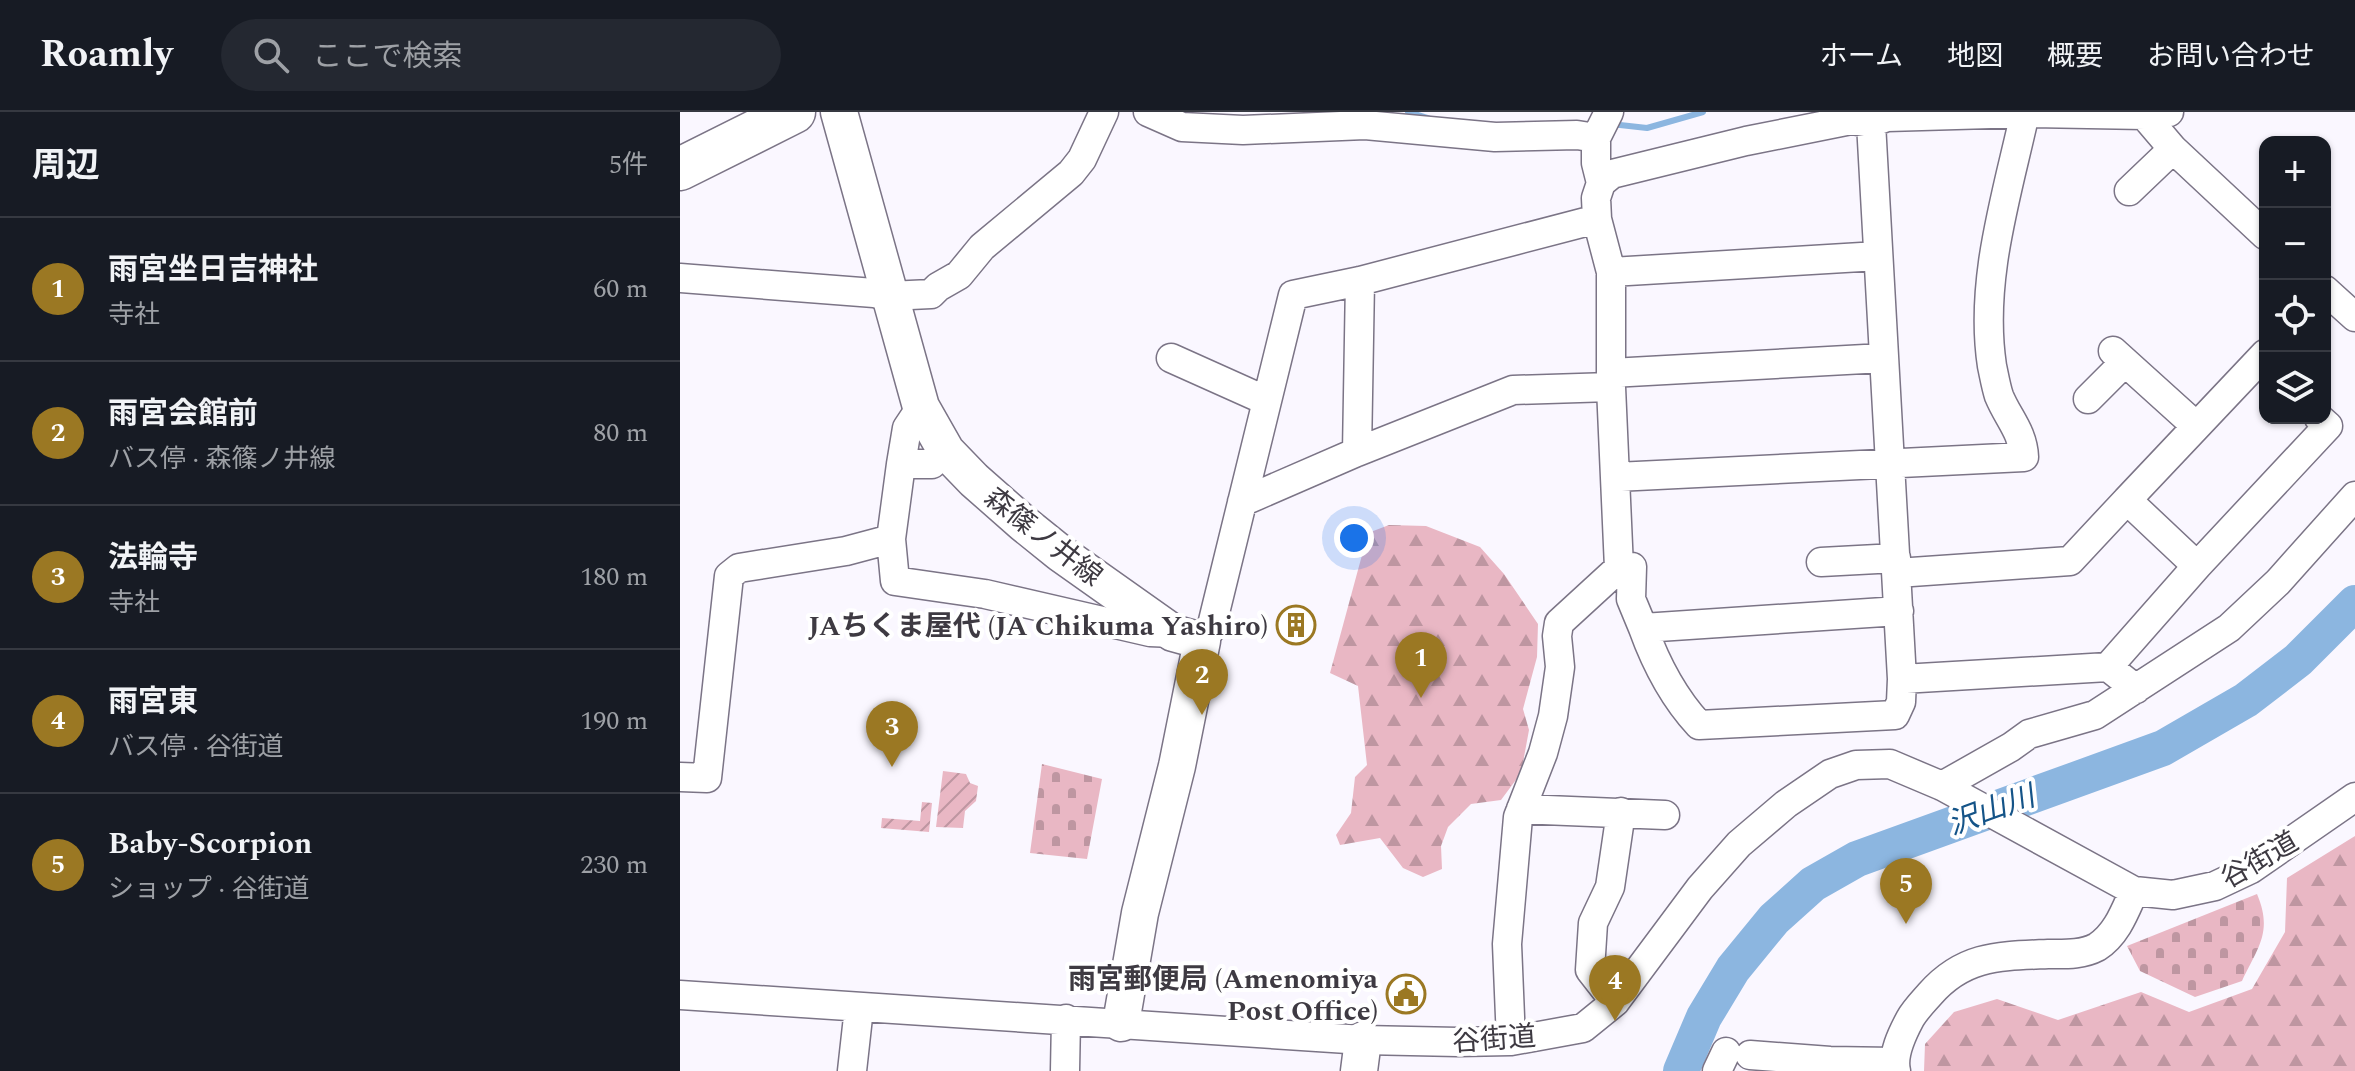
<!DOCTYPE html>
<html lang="ja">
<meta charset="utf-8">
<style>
:root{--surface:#171b24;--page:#242831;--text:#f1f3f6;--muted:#9ea1a6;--line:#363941;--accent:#9b7823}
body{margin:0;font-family:Spectral,"Noto Sans JP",serif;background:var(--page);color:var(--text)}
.controls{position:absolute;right:24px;top:24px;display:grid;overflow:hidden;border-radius:16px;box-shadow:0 2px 6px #0004}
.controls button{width:72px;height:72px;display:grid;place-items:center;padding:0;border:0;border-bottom:2px solid var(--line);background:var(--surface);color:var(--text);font:40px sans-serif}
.you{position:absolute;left:674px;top:426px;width:28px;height:28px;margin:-20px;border:6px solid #fff;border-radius:50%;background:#1a73e8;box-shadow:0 0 0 12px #1a73e833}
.badge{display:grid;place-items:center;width:52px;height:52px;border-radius:50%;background:var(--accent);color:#fff;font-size:26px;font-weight:700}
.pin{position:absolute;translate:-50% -66px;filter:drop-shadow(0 2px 4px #0008)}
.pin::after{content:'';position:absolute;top:42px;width:28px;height:24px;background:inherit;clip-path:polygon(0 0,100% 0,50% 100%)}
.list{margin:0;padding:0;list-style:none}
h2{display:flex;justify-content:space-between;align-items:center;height:104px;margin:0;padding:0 32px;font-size:34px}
h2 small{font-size:26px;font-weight:400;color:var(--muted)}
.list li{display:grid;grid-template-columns:52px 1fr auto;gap:24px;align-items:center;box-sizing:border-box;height:144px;padding:0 32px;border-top:2px solid var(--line)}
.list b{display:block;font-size:30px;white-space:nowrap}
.list p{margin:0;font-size:26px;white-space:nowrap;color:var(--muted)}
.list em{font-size:26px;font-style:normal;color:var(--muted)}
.icon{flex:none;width:44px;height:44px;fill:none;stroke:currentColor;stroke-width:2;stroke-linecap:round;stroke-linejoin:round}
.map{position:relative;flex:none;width:1675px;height:959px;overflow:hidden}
header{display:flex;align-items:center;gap:48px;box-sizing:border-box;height:112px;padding:0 40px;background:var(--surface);border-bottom:2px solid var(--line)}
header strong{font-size:38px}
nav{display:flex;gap:44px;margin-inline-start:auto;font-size:28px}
.search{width:560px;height:72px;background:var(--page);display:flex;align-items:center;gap:20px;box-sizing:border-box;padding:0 28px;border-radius:44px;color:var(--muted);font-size:30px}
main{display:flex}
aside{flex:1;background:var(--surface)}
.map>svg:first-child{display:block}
</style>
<header>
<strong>Roamly</strong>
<div class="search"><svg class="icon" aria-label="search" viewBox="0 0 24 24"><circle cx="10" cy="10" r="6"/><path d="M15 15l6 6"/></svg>ここで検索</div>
<nav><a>ホーム</a><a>地図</a><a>概要</a><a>お問い合わせ</a></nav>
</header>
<main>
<aside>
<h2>周辺<small>5件</small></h2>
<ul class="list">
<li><span class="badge">1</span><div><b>雨宮坐日吉神社</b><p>寺社</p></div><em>60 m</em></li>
<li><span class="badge">2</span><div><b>雨宮会館前</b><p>バス停 · 森篠ノ井線</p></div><em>80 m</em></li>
<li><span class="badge">3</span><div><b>法輪寺</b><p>寺社</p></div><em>180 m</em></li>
<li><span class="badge">4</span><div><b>雨宮東</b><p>バス停 · 谷街道</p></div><em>190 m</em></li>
<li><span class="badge">5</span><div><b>Baby-Scorpion</b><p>ショップ · 谷街道</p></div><em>230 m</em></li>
</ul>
</aside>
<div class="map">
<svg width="1675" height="959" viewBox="0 0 1675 959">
<defs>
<pattern id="forest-firs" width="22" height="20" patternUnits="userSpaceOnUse" patternTransform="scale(2)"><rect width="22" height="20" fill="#e9b7c4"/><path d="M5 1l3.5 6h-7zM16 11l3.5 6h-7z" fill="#be96a1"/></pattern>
<pattern id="cemetery-stones" width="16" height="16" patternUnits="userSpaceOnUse" patternTransform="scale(2)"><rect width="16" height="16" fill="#e9b7c4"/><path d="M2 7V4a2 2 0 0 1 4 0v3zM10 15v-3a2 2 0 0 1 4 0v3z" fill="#be96a1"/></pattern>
<pattern id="garden-furrows" width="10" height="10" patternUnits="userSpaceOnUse" patternTransform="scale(2)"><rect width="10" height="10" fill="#e9b7c4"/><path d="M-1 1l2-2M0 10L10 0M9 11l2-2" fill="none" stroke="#be96a1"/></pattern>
</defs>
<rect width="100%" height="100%" fill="#faf7ff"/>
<path fill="url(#forest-firs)" d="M 709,413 L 746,414 L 800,435 L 824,462 L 858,512 L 857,545 L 843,597 L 849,618 L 841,661 L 821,688 L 791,692 L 768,715 L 761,734 L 762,757 L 743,765 L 723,756 L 700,726 L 660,733 L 656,723 L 671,701 L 675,665 L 687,653 L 678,574 L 650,561 L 688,421 Z
M 1675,724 L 1675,959 L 1244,959 L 1245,932 L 1274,900 L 1317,887 L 1378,908 L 1461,880 L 1509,900 L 1572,877 L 1605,820 L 1607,766 Z"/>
<path fill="url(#cemetery-stones)" d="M 362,652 L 422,667 L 407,747 L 350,741 Z
M 1577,782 C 1593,820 1578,835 1562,869 L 1515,885 L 1460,859 L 1447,834 Z"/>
<path fill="url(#garden-furrows)" d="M 263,659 L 286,662 L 290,671 L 298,674 L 296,689 L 285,699 L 283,716 L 256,715 Z
M 242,690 L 252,691 L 249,720 L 201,716 L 202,706 L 240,709 Z"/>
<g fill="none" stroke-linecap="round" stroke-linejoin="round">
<path stroke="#8cb6e0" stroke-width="6" d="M 728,0 L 748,6
M 931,12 L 967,16 L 1023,0"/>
<path stroke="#8cb6e0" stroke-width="36" d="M 1001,959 L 1024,905 L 1053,857 L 1094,807 L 1133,772 L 1177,747 L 1483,636 L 1566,588 L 1618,548 L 1675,491"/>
<g stroke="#7b7486" stroke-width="31">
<path id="minor" d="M 468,0 L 502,15 L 563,18 L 685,13 L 815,25 L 897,23 L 916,26
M 929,0 L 916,26 L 916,51 L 921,71 L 916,86 L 917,107 L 931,160 L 931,275 L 939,456
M 1464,3 L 1493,37 L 1585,123
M 1191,11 L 1222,567 L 1428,555 L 1456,577
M 921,71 L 932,62 L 1066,29 L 1171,8 L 1191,11 L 1207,5 L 1345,1 L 1464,3 L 1489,0
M 1449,79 L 1493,37
M 931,160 L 1198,144
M 0,166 L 194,181 L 209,184 L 251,182 L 258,175 L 279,163 L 302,135 L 391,61 L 402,47 L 424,0
M 1645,178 L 1675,205
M 1433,239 L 1516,314
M 1585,242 L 1447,388 L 1517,454 L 1648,314 L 1639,306
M 491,246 L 587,289
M 931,261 L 1203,246
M 1408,287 L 1445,250
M 241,295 L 227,316 L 221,352 L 211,427 L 215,469 L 305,482 L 470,520 L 493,521
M 677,340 L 680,169
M 221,352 L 252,352 L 266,339
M 936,365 L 1344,345 C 1343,320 1328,306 1319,284 C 1316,275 1314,263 1312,254 C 1299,169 1327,83 1345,1
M 562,390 L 677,340 L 833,278 L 931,275
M 1141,450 L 1216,446
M 1217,461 L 1390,449 L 1447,388
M 1219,499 L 963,516 C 976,552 993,585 1019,613 L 1215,603 L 1221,590 L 1222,567
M 522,529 L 531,517 L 613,183 L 680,169 L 917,107
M 1428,555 L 1517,454
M 0,665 L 27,666 L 49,464 L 59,456 L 166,439 L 211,427
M 1262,674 L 1331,635 L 1349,622 L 1415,603 L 1549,516 L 1598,470 L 1675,384
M 841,697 L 985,703
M 0,883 L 683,928 L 778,930 L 831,929 L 903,916 L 935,890 L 1020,776 L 1059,732 L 1106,692 L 1150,662 L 1176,653 L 1210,652 L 1262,674 L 1454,779 L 1493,783 L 1535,774 L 1571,757 L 1675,685
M 935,890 L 910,858 L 913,811 L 930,775 L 941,700
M 831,929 L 827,832 L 838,705 L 863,641 L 873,604 L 880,555 L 877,524 L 879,511 L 939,456 L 952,455 L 951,487 L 963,516
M 1070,943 L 1150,949 L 1214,950
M 172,959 L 179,896
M 385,959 L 386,907
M 1037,959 L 1046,940
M 1216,959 C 1212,942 1222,922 1230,907 C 1235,898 1243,890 1250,882 C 1284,843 1320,844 1368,842 C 1385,842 1402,843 1417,835 C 1437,822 1445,799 1454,779"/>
</g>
<g stroke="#7b7486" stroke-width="39">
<path id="major" d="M 159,0 L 241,295 L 266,339 L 294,368 L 344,412 L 380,441 L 493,521 L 522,529 L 497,654 L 460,801 L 441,911
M 679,959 L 683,928"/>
</g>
<g stroke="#7b7486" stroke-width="45">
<path id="highway" d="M 0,57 L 114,0"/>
</g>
<use href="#minor" stroke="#fff" stroke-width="28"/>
<use href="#major" stroke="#fff" stroke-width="36"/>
<use href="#highway" stroke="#fff" stroke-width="42"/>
</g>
<defs>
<g id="building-ring" transform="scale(2)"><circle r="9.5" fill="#fff" stroke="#9b7823" stroke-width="1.5"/><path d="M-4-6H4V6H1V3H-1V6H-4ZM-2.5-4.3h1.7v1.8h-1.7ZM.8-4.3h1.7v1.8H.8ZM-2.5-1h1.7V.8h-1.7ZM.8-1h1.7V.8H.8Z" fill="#9b7823"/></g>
<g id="civic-ring" transform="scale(2)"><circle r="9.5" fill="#fff" stroke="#9b7823" stroke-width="1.5"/><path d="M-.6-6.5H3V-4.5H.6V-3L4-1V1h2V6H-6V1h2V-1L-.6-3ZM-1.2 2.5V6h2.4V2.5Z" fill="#9b7823"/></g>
</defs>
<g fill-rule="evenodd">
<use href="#building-ring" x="616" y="513"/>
<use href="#civic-ring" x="726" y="882"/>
</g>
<g text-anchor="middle" stroke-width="8" stroke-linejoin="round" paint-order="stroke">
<g font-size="28" fill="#3e3a42" stroke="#fff">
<text transform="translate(364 424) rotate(38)" y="10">森篠ノ井線</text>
<text transform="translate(1579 747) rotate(-30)" y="10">谷街道</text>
<text transform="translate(814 926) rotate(-4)" y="10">谷街道</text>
</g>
<g font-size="28" font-weight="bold" fill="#3e3a42" stroke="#fff" text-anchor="end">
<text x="588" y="523">JAちくま屋代 (JA Chikuma Yashiro)</text>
<text x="698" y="876">雨宮郵便局 (Amenomiya<tspan x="698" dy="32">Post Office)</tspan></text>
</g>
<g font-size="30" font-style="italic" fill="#155488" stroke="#fff">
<text transform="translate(1311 698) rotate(-20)" y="10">沢山川</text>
</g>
</g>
</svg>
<div class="controls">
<button>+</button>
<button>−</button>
<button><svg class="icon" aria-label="locate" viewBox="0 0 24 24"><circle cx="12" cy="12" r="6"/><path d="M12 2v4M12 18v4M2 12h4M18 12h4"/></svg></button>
<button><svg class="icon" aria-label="layers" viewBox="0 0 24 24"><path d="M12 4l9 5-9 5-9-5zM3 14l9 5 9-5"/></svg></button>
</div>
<div class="you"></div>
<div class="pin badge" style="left:741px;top:586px">1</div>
<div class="pin badge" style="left:522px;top:603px">2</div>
<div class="pin badge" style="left:212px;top:655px">3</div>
<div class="pin badge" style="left:935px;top:909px">4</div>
<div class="pin badge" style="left:1226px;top:812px">5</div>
</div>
</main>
